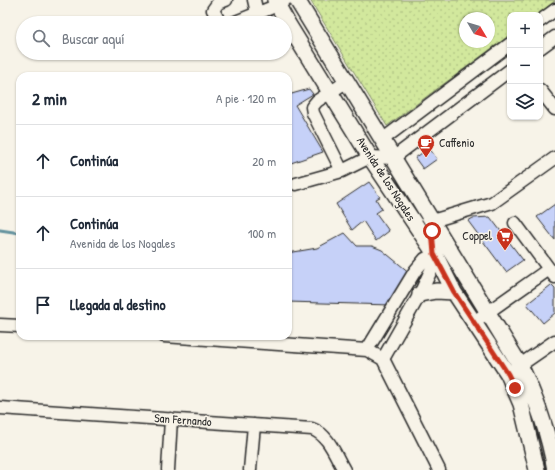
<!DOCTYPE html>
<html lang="es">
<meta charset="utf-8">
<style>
:root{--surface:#fff;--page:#f6f6f7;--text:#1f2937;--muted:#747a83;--line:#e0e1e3}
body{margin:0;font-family:"Patrick Hand",sans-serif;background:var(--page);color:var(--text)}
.controls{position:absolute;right:12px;top:12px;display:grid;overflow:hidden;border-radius:8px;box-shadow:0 1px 3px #0004}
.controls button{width:36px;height:36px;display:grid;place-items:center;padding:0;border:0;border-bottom:1px solid var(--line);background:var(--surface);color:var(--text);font:20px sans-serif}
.compass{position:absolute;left:459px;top:12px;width:36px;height:36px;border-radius:50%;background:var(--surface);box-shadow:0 1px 3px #0004;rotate:128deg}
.stop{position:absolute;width:12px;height:12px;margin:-9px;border:3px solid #c8321e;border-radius:50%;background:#fff}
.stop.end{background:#c8321e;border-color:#fff;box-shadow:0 1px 4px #0008}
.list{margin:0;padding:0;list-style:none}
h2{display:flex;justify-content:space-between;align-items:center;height:52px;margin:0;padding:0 16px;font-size:17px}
h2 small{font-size:13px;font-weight:400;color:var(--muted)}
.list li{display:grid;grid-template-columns:26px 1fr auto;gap:12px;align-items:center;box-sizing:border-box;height:72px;padding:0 16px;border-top:1px solid var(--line)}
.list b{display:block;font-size:15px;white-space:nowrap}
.list p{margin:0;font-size:13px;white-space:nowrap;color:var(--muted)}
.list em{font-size:13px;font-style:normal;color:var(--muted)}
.icon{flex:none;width:22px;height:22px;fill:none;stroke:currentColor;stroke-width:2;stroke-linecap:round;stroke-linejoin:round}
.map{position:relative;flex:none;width:555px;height:470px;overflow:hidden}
.search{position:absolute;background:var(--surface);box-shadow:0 1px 3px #0004;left:16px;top:16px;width:276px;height:44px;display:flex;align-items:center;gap:10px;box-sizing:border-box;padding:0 14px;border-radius:22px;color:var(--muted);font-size:15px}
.panel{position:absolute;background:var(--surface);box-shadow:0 1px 3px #0004;left:16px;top:72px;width:276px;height:268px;border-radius:12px}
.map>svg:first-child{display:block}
</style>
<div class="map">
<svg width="555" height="470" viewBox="0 0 555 470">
<defs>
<pattern id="grass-dots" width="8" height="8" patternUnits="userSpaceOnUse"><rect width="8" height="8" fill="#d2e89d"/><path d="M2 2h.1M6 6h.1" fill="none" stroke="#b4c787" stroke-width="1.8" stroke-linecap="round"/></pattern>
</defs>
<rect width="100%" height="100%" fill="#f7f3e8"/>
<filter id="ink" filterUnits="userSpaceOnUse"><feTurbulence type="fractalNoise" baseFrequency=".025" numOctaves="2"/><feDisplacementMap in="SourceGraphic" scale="8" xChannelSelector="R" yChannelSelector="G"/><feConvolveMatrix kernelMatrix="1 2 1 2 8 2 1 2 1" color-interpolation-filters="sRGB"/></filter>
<g filter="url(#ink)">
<path fill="url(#grass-dots)" stroke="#7e8a64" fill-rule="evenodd" d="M 310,0 L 555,0 L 555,1 L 537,15 L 510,15 L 510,35 L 387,126 ZM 465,18 L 489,18 L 489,42 L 465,42 Z"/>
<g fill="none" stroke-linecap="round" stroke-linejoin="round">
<path stroke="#64929e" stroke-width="3" d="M 0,230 L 20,233"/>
</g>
<path fill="#c6d1f8" stroke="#2b2b2b" d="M 309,89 L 313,94 L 295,105 L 323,152 L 288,164 L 288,95 Z
M 429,148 L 437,159 L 423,169 L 415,158 Z
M 369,182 L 380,197 L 376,199 L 382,209 L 376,213 L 389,231 L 376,241 L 363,221 L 352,230 L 336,204 Z
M 555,204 L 555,240 L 537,217 Z
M 490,217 L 523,260 L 506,272 L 468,221 L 473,218 Z
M 345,233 L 357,246 L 372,246 L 382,250 L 410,273 L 391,305 L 288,302 L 288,253 L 317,248 Z
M 551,285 L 555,289 L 555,313 L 543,323 L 527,304 Z"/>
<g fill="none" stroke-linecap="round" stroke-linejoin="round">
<g stroke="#2b2b2b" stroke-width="15">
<path id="minor" d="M 254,0 L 257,13
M 540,21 L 555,10
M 220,23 L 213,10 L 218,3 L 226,0
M 233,23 L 278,5 L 285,0
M 540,48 L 555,37
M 346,82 L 317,101 L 312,107 L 313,113 L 342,171 L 370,157 L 393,158 L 510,70
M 540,90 L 555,109
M 382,140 L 510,44
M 296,184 L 342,171
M 432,221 L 492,203 L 555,158
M 515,223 L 555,277
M 474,322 L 549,269
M 0,325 L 20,326
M 164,336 L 367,350 L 383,359 L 439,470
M 367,350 L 415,271 L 425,259 L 435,254
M 383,359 L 420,294 L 433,266 L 435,254
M 513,370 L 555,341
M 0,408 L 312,429 C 329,435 335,455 344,470
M 168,470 L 171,419
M 250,470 L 254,425"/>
</g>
<g stroke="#2b2b2b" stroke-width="18">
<path id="major" d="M 275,0 L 288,24 L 370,157 L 435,254 L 454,292 L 508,374 L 521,404 L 537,470
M 297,0 L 520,365 C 536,398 549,434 555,470
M 420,294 L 436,291 L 454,292"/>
</g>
<use href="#minor" stroke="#f7f3e8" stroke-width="12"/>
<use href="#major" stroke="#f7f3e8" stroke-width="15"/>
</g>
</g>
<g fill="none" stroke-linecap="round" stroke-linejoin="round" filter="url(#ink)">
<path stroke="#c8321e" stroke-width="5" d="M 432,231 L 434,254 L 454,292 L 508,374 L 515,388"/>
</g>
<defs>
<g id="cafe-pin" transform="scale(0.9)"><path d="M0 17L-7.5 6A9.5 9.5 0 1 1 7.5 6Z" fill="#c8321e" stroke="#f7f3e8"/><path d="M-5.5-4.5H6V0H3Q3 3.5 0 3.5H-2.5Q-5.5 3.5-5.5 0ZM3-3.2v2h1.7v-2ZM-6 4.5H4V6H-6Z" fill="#fff"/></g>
<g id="supermarket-pin" transform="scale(0.9)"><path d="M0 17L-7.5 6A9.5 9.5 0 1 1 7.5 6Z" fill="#c8321e" stroke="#f7f3e8"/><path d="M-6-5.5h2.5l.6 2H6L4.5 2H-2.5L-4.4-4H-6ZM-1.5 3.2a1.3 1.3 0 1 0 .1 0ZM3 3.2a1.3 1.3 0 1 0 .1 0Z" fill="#fff"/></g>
</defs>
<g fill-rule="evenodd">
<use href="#cafe-pin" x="426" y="143"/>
<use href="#supermarket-pin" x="505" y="236"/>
</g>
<g text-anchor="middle" stroke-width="3" stroke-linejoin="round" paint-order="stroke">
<g font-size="12" fill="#2b2b2b" stroke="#f7f3e8" text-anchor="start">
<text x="439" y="147">Caffenio</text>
<text x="492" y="240" text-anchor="end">Coppel</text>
</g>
<g font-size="12" fill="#2b2b2b" stroke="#f7f3e8">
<text transform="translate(386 179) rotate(57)" y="4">Avenida de los Nogales</text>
<text transform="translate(183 420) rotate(4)" y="4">San Fernando</text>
</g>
</g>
</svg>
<div class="controls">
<button>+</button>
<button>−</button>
<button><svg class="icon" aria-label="layers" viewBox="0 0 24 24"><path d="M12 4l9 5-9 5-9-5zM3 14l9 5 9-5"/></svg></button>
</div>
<svg class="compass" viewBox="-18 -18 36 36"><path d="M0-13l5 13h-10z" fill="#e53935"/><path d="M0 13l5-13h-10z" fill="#747a83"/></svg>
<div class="stop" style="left:432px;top:231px"></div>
<div class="stop end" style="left:515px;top:388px"></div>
<div class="search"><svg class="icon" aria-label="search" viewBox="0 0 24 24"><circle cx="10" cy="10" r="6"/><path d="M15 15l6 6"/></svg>Buscar aquí</div>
<section class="panel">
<h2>2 min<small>A pie · 120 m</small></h2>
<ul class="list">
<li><svg class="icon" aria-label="ahead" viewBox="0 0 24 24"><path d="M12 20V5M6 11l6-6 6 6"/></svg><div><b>Continúa</b></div><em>20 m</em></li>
<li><svg class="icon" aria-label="ahead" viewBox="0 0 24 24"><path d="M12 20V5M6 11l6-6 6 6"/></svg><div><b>Continúa</b><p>Avenida de los Nogales</p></div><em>100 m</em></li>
<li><svg class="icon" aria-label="arrive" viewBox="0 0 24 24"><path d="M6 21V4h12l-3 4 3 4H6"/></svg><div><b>Llegada al destino</b></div></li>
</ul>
</section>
</div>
